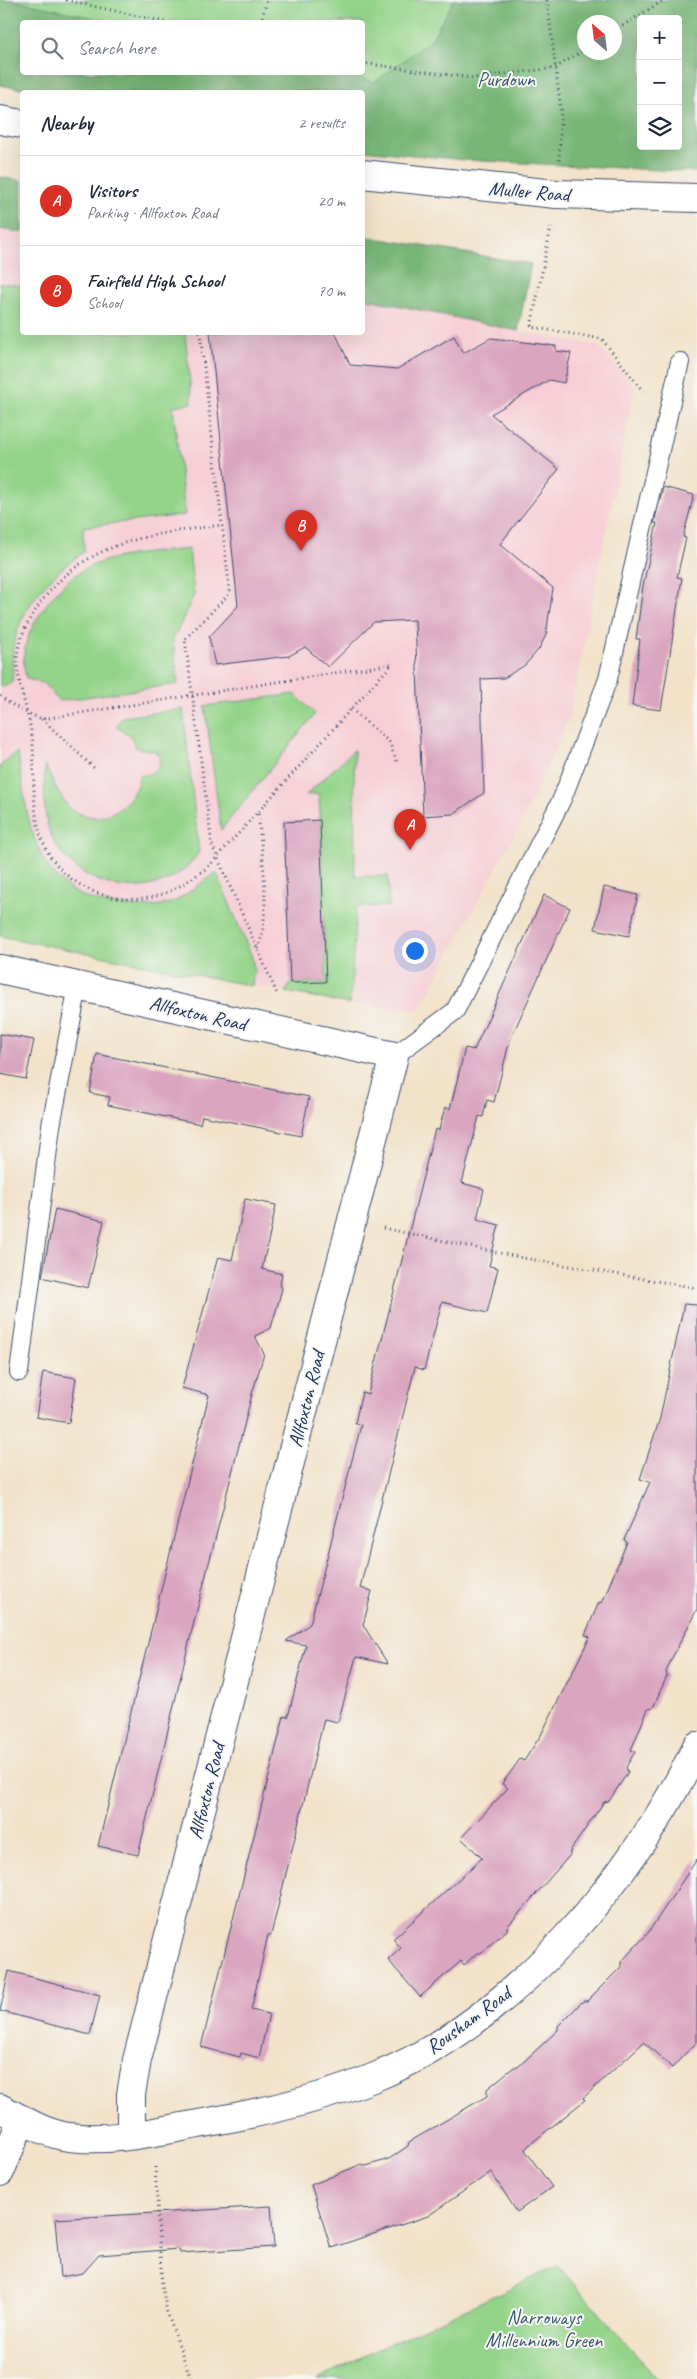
<!DOCTYPE html>
<meta charset="utf-8">
<style>
:root{--surface:#fff;--page:#f6f6f7;--text:#1f2937;--muted:#747a83;--line:#e0e1e3;--accent:#d93025}
body{margin:0;font-family:Caveat,sans-serif;background:var(--page);color:var(--text)}
.controls{position:absolute;right:15px;top:15px;display:grid;overflow:hidden;border-radius:5px;box-shadow:0 5px 20px #0002}
.controls button{width:45px;height:45px;display:grid;place-items:center;padding:0;border:0;border-bottom:1px solid var(--line);background:var(--surface);color:var(--text);font:25px sans-serif}
.compass{position:absolute;left:577px;top:15px;width:45px;height:45px;border-radius:50%;background:var(--surface);box-shadow:0 5px 20px #0002;rotate:332deg}
.you{position:absolute;left:414px;top:950px;width:18px;height:18px;margin:-12px;border:4px solid #fff;border-radius:50%;background:#1a73e8;box-shadow:0 0 0 8px #1a73e833}
.badge{display:grid;place-items:center;width:32px;height:32px;border-radius:50%;background:var(--accent);color:#fff;font-size:16px;font-weight:700}
.pin{position:absolute;translate:-50% -41px;filter:drop-shadow(0 1px 2px #0008)}
.pin::after{content:'';position:absolute;top:26px;width:18px;height:15px;background:inherit;clip-path:polygon(0 0,100% 0,50% 100%)}
.list{margin:0;padding:0;list-style:none}
h2{display:flex;justify-content:space-between;align-items:center;height:65px;margin:0;padding:0 20px;font-size:21px}
h2 small{font-size:16px;font-weight:400;color:var(--muted)}
.list li{display:grid;grid-template-columns:32px 1fr auto;gap:15px;align-items:center;box-sizing:border-box;height:90px;padding:0 20px;border-top:1px solid var(--line)}
.list b{display:block;font-size:19px;white-space:nowrap}
.list p{margin:0;font-size:16px;white-space:nowrap;color:var(--muted)}
.list em{font-size:16px;font-style:normal;color:var(--muted)}
.icon{flex:none;width:28px;height:28px;fill:none;stroke:currentColor;stroke-width:2;stroke-linecap:round;stroke-linejoin:round}
.map{position:relative;flex:none;width:697px;height:2379px;overflow:hidden}
.search{position:absolute;background:var(--surface);box-shadow:0 5px 20px #0002;left:20px;top:20px;width:345px;height:55px;display:flex;align-items:center;gap:12px;box-sizing:border-box;padding:0 18px;border-radius:5px;color:var(--muted);font-size:19px}
.panel{position:absolute;background:var(--surface);box-shadow:0 5px 20px #0002;left:20px;top:90px;width:345px;height:245px;border-radius:5px}
.map>svg:first-child{display:block}
</style>
<div class="map">
<svg width="697" height="2379" viewBox="0 0 697 2379">
<rect width="100%" height="100%" fill="#f6f6f2"/>
<filter id="ink" filterUnits="userSpaceOnUse"><feTurbulence type="fractalNoise" baseFrequency=".02" numOctaves="2"/><feDisplacementMap in="SourceGraphic" scale="10" xChannelSelector="R" yChannelSelector="G"/><feConvolveMatrix kernelMatrix="1 2 1 2 8 2 1 2 1" color-interpolation-filters="sRGB"/></filter>
<filter id="wash" filterUnits="userSpaceOnUse"><feTurbulence type="fractalNoise" baseFrequency=".0096" numOctaves="4" result="noise"/><feDisplacementMap in="SourceGraphic" scale="20" xChannelSelector="R" yChannelSelector="G"/><feGaussianBlur stdDeviation="1.12" result="paint"/><feColorMatrix in="noise" values="0 0 0 0 0 0 0 0 0 0 0 0 0 0 0 0 0 1.4 0 .05"/><feComposite in="paint" operator="in"/></filter>
<g filter="url(#wash)">
<rect width="100%" height="100%" fill="#f2e2c9"/>
<path fill="#f6cfd6" d="M 0,177 L 22,181 L 22,332 L 362,332 L 363,236 L 531,264 L 519,331 L 597,345 L 635,386 L 570,715 L 524,817 L 419,1010 L 350,1004 L 0,936 Z"/>
<path fill="#94d48a" stroke="#588274" fill-rule="evenodd" d="M 0,0 L 697,0 L 697,169 L 362,92 L 41,92 L 0,85 ZM 641,19 L 678,19 L 678,146 L 641,146 ZM 22,22 L 362,22 L 362,72 L 22,72 ZM 584,22 L 614,22 L 614,52 L 584,52 Z
M 0,283 L 22,286 L 22,332 L 185,333 L 192,403 L 173,406 L 185,515 L 83,527 L 84,552 C 53,572 22,605 14,643 C 11,656 14,669 12,682 L 3,687 L 0,686 Z
M 189,549 L 194,595 L 173,640 L 178,684 L 59,701 L 43,683 L 27,679 C 20,661 25,640 34,624 C 74,554 116,556 189,549 Z
M 295,694 L 315,714 L 221,830 L 205,706 Z
M 183,709 L 199,852 C 163,909 74,893 50,833 C 42,813 45,786 45,765 C 51,777 56,791 65,802 C 91,833 134,811 139,776 C 154,774 167,766 155,751 L 136,748 L 130,735 L 116,727 L 122,717 Z
M 354,750 L 355,876 L 388,876 L 389,906 L 356,907 L 350,1004 L 286,992 L 290,983 L 326,982 L 319,794 L 306,795 Z
M 16,753 L 18,754 C 28,822 33,895 116,905 C 134,907 155,908 173,902 C 185,897 210,874 217,874 L 252,957 L 254,969 L 252,986 L 0,936 L 0,766 Z
M 558,2266 L 658,2379 L 318,2379 L 351,2362 Z"/>
<path fill="#77b676" stroke="#49726a" fill-rule="evenodd" d="M 0,0 L 12,0 L 112,22 L 22,22 L 22,72 L 335,72 L 375,82 L 431,40 L 454,0 L 697,0 L 697,172 L 464,160 L 363,150 L 362,92 L 41,92 L 0,85 ZM 641,19 L 678,19 L 678,146 L 641,146 ZM 614,22 L 614,52 L 584,52 L 584,22 Z
M 0,177 L 22,181 L 22,233 L 0,229 Z
M 363,236 L 531,264 L 518,331 L 363,298 Z"/>
<g id="blocks">
<path fill="#daa5bf" d="M 210,332 L 335,332 L 350,365 L 397,369 L 454,336 L 463,353 L 491,338 L 556,346 L 556,351 L 571,353 L 564,383 L 549,380 L 491,414 L 559,469 L 500,544 L 553,588 L 546,635 L 539,649 L 525,665 L 504,678 L 481,679 L 484,793 L 453,814 L 423,816 L 415,620 L 374,622 L 328,667 L 305,647 L 289,656 L 215,665 L 209,637 L 238,606 Z
M 663,487 L 694,495 L 683,537 L 686,538 L 677,577 L 682,578 L 661,710 L 632,706 L 640,639 L 636,639 L 643,586 L 657,523 L 654,523 Z
M 320,820 L 326,982 L 290,983 L 284,822 Z
M 604,887 L 638,895 L 629,936 L 595,929 Z
M 544,895 L 570,908 L 510,1040 L 494,1102 L 487,1100 L 483,1117 L 479,1116 L 462,1183 L 484,1189 L 477,1219 L 499,1225 L 489,1266 L 498,1268 L 487,1313 L 442,1302 L 424,1370 L 415,1367 L 360,1588 L 372,1591 L 363,1625 L 388,1664 L 356,1657 L 338,1722 L 324,1719 L 271,1935 L 268,1935 L 251,2010 L 269,2014 L 259,2058 L 241,2053 L 240,2057 L 201,2047 L 284,1716 L 288,1717 L 306,1645 L 286,1641 L 310,1624 L 361,1425 L 355,1423 L 362,1392 L 368,1394 L 435,1129 L 439,1130 L 445,1107 L 450,1109 L 465,1048 L 474,1050 Z
M 0,1034 L 34,1040 L 26,1079 L 0,1074 Z
M 97,1054 L 309,1097 L 301,1136 L 202,1116 L 200,1124 L 108,1105 L 110,1097 L 90,1093 Z
M 245,1199 L 276,1205 L 262,1269 L 282,1274 L 280,1284 L 282,1289 L 271,1328 L 255,1336 L 264,1354 L 252,1394 L 192,1630 L 138,1855 L 98,1846 L 209,1395 L 182,1388 L 218,1257 L 232,1260 Z
M 55,1209 L 104,1221 L 88,1288 L 42,1277 Z
M 684,1304 L 697,1305 L 697,1609 L 671,1660 L 666,1672 L 667,1676 L 658,1696 L 653,1708 L 648,1709 L 631,1750 L 635,1752 L 626,1767 L 628,1772 L 609,1801 L 604,1802 L 570,1851 L 570,1855 L 507,1927 L 507,1930 L 481,1953 L 477,1953 L 464,1965 L 461,1961 L 420,1997 L 388,1960 L 401,1948 L 393,1939 L 482,1858 L 461,1838 L 508,1788 L 502,1784 L 520,1759 L 524,1761 L 541,1735 L 590,1637 L 585,1635 L 599,1602 L 602,1603 L 627,1542 L 624,1540 L 650,1482 L 640,1479 L 660,1418 Z
M 43,1372 L 76,1378 L 69,1423 L 36,1417 Z
M 697,1859 L 697,2042 L 683,2056 L 672,2068 L 644,2042 L 583,2098 L 585,2100 L 528,2146 L 525,2150 L 552,2187 L 517,2212 L 491,2172 L 428,2216 L 331,2248 L 311,2185 L 362,2164 L 366,2166 L 389,2159 L 408,2146 L 409,2142 L 487,2096 L 487,2089 L 514,2067 L 518,2067 L 558,2030 L 558,2026 L 583,2001 L 587,2001 L 621,1967 L 621,1962 L 648,1933 Z
M 9,1971 L 100,1995 L 90,2035 L 0,2011 Z
M 271,2206 L 274,2247 L 180,2253 L 179,2249 L 99,2255 L 83,2273 L 60,2277 L 55,2219 Z"/>
</g>
</g>
<g filter="url(#ink)">
<use href="#blocks" fill-opacity="0" stroke="#3b4a6e" stroke-width="1"/>
<g fill="none" stroke-linecap="round" stroke-linejoin="round">
<g stroke="#3b4a6e" stroke-width="20">
<path id="lane" d="M 394,1056 L 455,1011 L 562,799 L 608,679 L 680,362
M 19,1372 L 51,1126 L 78,986"/>
</g>
<g stroke="#3b4a6e" stroke-width="30">
<path id="street" d="M 0,969 L 394,1056 L 137,2060 L 131,2094 L 131,2135
M 0,2108 C 20,2118 40,2131 63,2136 C 108,2144 164,2130 209,2122 C 265,2112 322,2099 375,2077 C 512,2022 635,1876 697,1746
M 0,2172 L 22,2119"/>
</g>
<g stroke="#3b4a6e" stroke-width="30">
<path id="secondary" d="M 0,120 L 22,124
M 362,174 L 556,194 L 697,198"/>
</g>
<path stroke="#3b4a6e" stroke-width="3" stroke-dasharray="1 4" stroke-linecap="butt" d="M 66,0 L 165,22
M 547,0 L 561,110 L 559,161
M 261,22 L 267,0
M 614,31 L 664,0
M 362,63 L 472,78 L 555,68 L 584,50
M 551,227 L 531,327 L 602,339 L 643,391
M 200,332 L 230,593 L 185,639 L 212,845 L 278,996
M 0,696 C 14,707 26,713 42,719 L 392,664 L 208,867 C 194,877 181,887 163,894 C 117,911 58,886 42,839 C 31,809 35,778 33,746 C 31,717 18,690 17,660 C 17,641 28,620 39,605 C 84,541 150,534 222,525
M 351,709 L 389,742 L 397,762
M 42,719 L 95,769
M 258,949 C 272,908 261,853 258,810
M 383,1228 L 523,1258 L 697,1288
M 155,2167 L 162,2286 L 167,2312 L 191,2379"/>
<use href="#lane" stroke="#fff" stroke-width="18"/>
<use href="#street" stroke="#fff" stroke-width="28"/>
<use href="#secondary" stroke="#fff" stroke-width="28"/>
</g>
</g>
<g text-anchor="middle" stroke-width="4" stroke-linejoin="round" paint-order="stroke">
<g font-size="20" fill="#395869" stroke="#f6f6f2">
<text x="506" y="86">Purdown</text>
<text x="544" y="2324">Narroways<tspan x="544" dy="23">Millennium Green</tspan></text>
</g>
<g font-size="20" fill="#1b2f5e" stroke="#f6f6f2">
<text transform="translate(529 191) rotate(5)" y="7">Muller Road</text>
<text transform="translate(198 1013) rotate(13)" y="7">Allfoxton Road</text>
<text transform="translate(306 1399) rotate(-76)" y="7">Allfoxton Road</text>
<text transform="translate(206 1791) rotate(-76)" y="7">Allfoxton Road</text>
<text transform="translate(468 2020) rotate(-36)" y="7">Rousham Road</text>
</g>
</g>
</svg>
<div class="controls">
<button>+</button>
<button>−</button>
<button><svg class="icon" aria-label="layers" viewBox="0 0 24 24"><path d="M12 4l9 5-9 5-9-5zM3 14l9 5 9-5"/></svg></button>
</div>
<svg class="compass" viewBox="-18 -18 36 36"><path d="M0-13l5 13h-10z" fill="#e53935"/><path d="M0 13l5-13h-10z" fill="#747a83"/></svg>
<div class="you"></div>
<div class="pin badge" style="left:410px;top:850px">A</div>
<div class="pin badge" style="left:301px;top:551px">B</div>
<div class="search"><svg class="icon" aria-label="search" viewBox="0 0 24 24"><circle cx="10" cy="10" r="6"/><path d="M15 15l6 6"/></svg>Search here</div>
<section class="panel">
<h2>Nearby<small>2 results</small></h2>
<ul class="list">
<li><span class="badge">A</span><div><b>Visitors</b><p>Parking · Allfoxton Road</p></div><em>20 m</em></li>
<li><span class="badge">B</span><div><b>Fairfield High School</b><p>School</p></div><em>70 m</em></li>
</ul>
</section>
</div>
